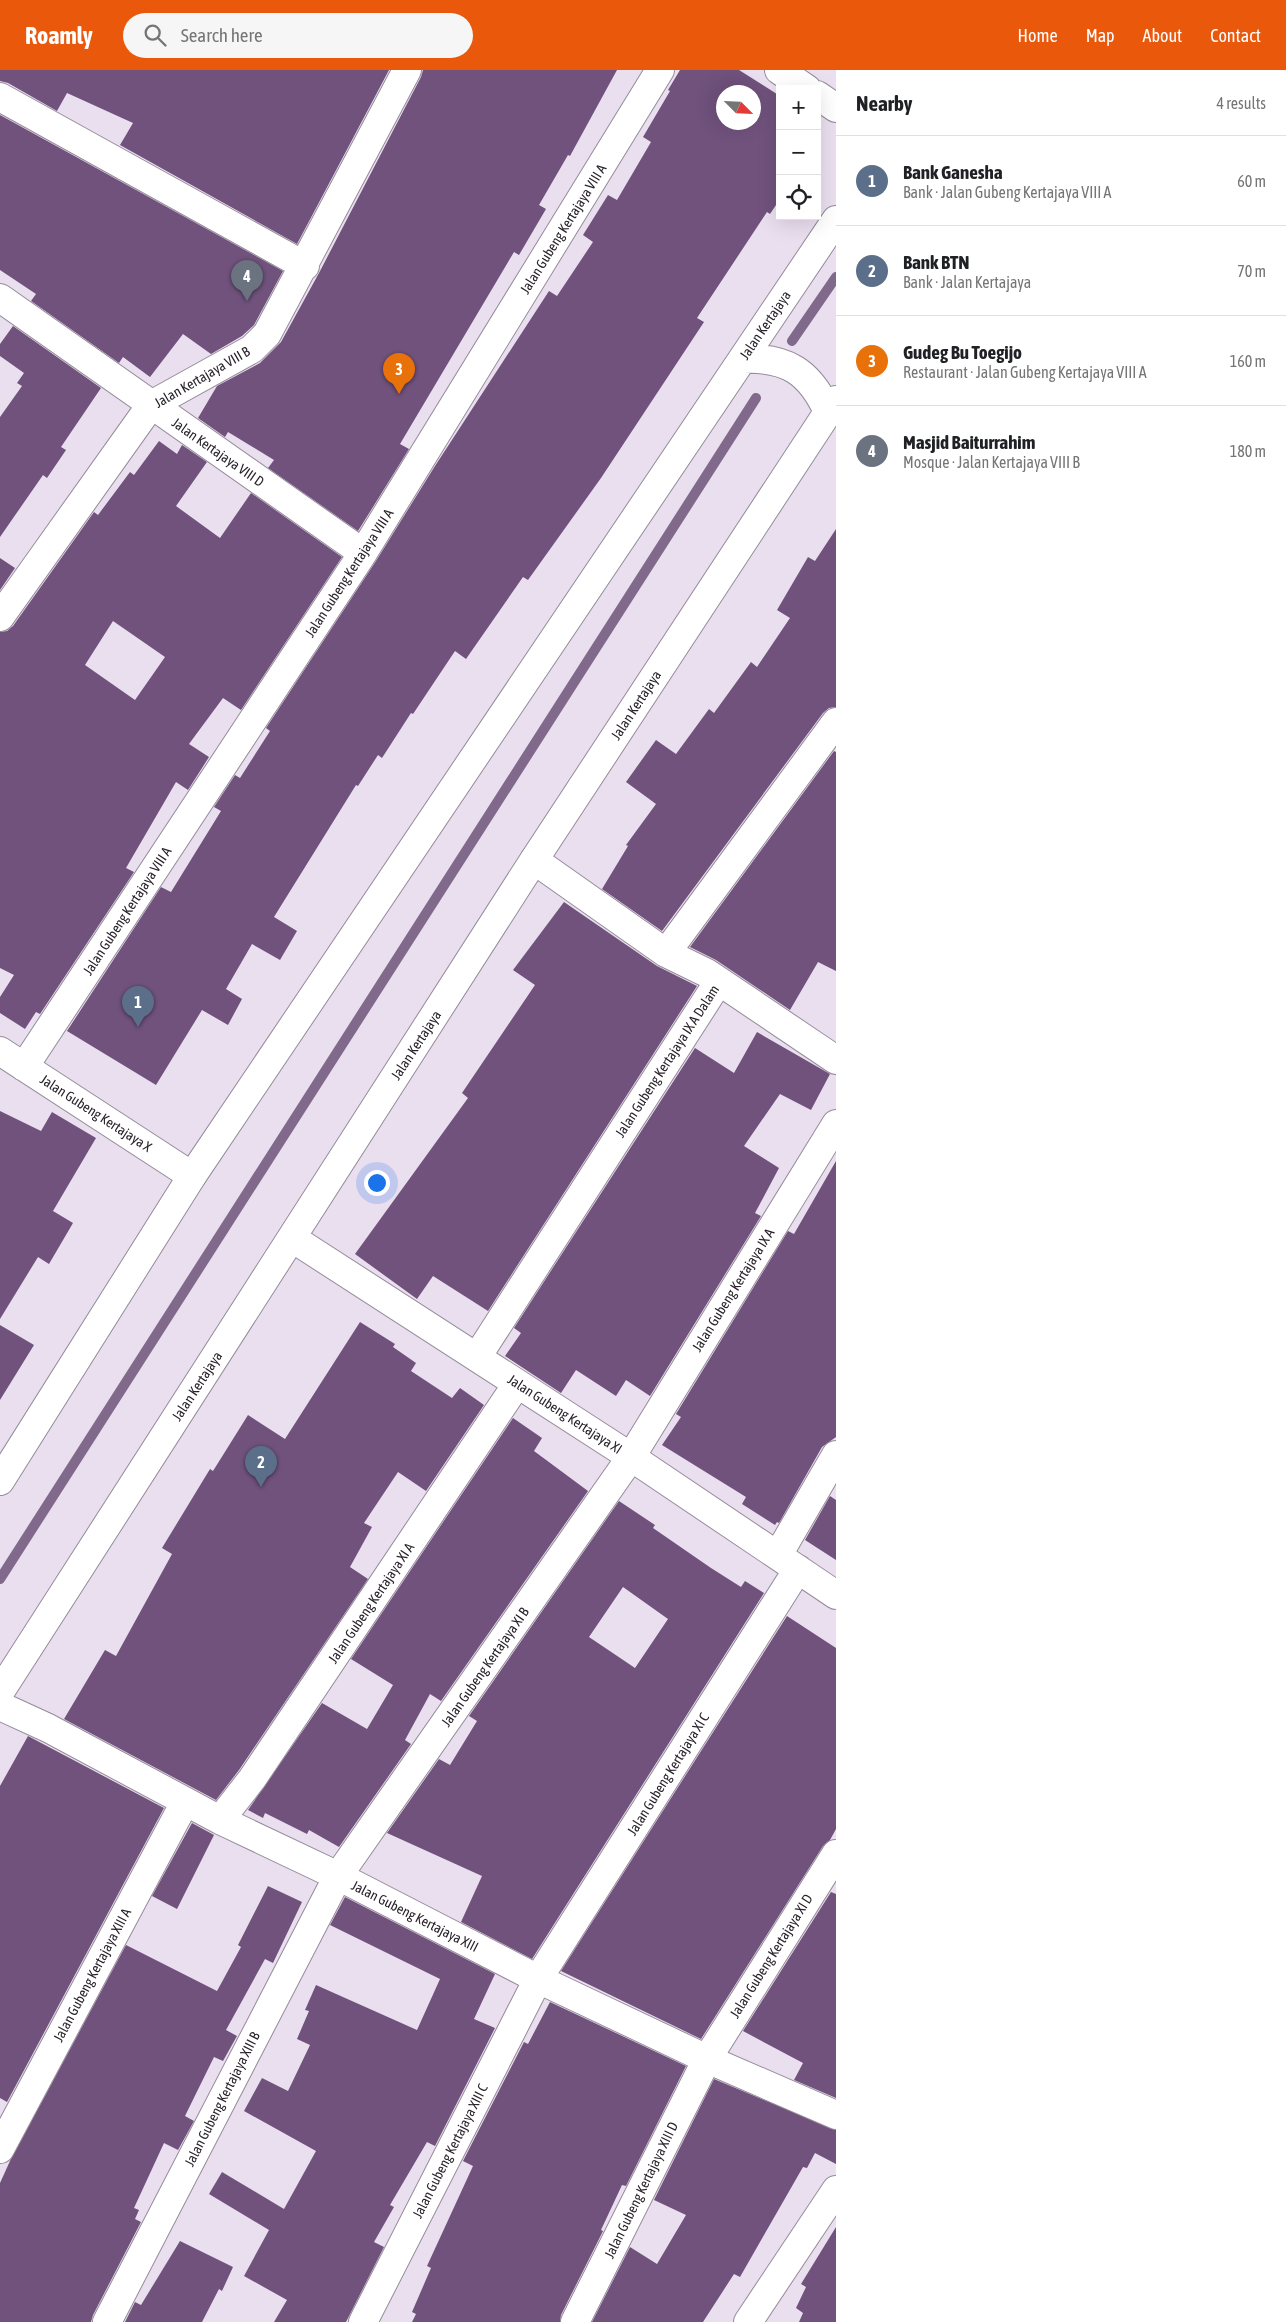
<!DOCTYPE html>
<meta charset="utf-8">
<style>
:root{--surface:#fff;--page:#f6f6f6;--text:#202124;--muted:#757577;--line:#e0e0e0;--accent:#ea580c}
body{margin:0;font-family:"Asap Condensed",sans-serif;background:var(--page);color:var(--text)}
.controls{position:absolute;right:15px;top:15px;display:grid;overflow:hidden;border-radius:0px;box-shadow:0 5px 20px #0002}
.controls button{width:45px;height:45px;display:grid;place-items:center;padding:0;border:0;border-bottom:1px solid var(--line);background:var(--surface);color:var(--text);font:25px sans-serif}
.compass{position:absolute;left:716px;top:15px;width:45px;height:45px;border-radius:50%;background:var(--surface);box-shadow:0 5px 20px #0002;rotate:114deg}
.you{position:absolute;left:376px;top:1112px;width:18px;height:18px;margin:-12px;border:4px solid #fff;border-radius:50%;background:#1a73e8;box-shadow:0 0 0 8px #1a73e833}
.badge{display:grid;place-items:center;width:32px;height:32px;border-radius:50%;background:var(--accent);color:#fff;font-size:16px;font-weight:700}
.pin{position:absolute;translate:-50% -41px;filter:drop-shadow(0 1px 2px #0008)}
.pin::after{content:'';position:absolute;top:26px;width:18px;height:15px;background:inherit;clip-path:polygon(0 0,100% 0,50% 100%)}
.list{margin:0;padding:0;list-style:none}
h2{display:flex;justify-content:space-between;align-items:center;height:65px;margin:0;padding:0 20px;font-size:21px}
h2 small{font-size:16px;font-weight:400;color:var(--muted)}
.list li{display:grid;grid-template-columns:32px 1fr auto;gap:15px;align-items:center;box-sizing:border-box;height:90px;padding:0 20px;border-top:1px solid var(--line)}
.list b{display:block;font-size:19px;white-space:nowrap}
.list p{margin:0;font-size:16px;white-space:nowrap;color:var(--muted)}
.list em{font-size:16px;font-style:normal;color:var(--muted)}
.icon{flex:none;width:28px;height:28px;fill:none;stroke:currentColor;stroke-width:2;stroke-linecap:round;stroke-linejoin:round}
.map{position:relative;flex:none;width:836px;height:2252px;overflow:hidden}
header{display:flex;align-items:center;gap:30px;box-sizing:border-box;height:70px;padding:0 25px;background:var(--accent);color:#fff}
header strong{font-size:24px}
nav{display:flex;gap:28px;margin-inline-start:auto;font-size:18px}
.search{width:350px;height:45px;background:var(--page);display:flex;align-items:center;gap:12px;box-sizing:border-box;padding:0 18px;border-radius:28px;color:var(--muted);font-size:19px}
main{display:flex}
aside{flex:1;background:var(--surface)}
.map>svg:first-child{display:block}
</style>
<header>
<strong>Roamly</strong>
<div class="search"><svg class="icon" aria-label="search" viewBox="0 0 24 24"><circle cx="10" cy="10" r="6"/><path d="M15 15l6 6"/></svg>Search here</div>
<nav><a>Home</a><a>Map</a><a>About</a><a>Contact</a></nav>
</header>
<main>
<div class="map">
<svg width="836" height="2252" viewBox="0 0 836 2252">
<rect width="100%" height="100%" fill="#eadfef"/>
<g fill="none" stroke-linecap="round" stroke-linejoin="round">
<path stroke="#81698c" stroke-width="10" d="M 792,271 L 836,207
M 0,1509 L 756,328"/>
</g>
<path fill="#70527d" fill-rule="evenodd" d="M 0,0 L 389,0 L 297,174 L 120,75 L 133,53 L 67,23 L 57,41 L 8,13 L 0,11 Z
M 423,0 L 617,0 L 570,86 L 568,85 L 539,135 L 546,139 L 519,185 L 514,182 L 400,374 L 409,379 L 358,461 L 268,398 L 274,390 L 228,362 L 225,367 L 198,348 L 217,316 L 260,293 L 281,272 L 319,203 L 421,7 Z
M 680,0 L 739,0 L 780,26 L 780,129 L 770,144 L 767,142 L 697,248 L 704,252 L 601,408 L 528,510 L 523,507 L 466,589 L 455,581 L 413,644 L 411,643 L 382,688 L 378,685 L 358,716 L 356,715 L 274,847 L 297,861 L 280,890 L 252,874 L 226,919 L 242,929 L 228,955 L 202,940 L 156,1015 L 67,961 L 161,817 L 171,822 L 221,741 L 214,737 L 235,705 L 240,708 L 270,661 L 266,658 L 376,491 L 435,396 L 549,221 L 557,226 L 593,172 L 583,165 L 608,125 L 617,130 L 651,72 L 643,67 L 670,21 L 668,20 ZM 724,22 L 754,22 L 754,52 L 724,52 Z
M 0,45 L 283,201 L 254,255 L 242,266 L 211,284 L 183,264 L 150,307 L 123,287 L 119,293 L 31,231 L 36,224 L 0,200 Z
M 13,256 L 101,318 L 61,377 L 66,380 L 47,408 L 43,405 L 0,467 L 0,347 L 22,316 L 17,313 L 24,303 L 0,286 L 0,274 Z
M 159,371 L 177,384 L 182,375 L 207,392 L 176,436 L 220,468 L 251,423 L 342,487 L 241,640 L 223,628 L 189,674 L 209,687 L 188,720 L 176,712 L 126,798 L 134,802 L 40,944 L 36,942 L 25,959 L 0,943 L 0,927 L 14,905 L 0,898 L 0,562 L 7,561 L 13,556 L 94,442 L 98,445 L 130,402 L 134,405 ZM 113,551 L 165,587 L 135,630 L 85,595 Z
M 836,459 L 836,637 L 829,638 L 823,643 L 662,861 L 602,819 L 628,776 L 626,775 L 656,734 L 626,712 L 656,670 L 676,684 L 709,639 L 714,643 L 751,592 L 757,597 L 790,548 L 777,540 L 808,487 L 815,491 Z
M 0,488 L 15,498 L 0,520 Z
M 834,681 L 836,682 L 836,901 L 818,892 L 790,940 L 716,890 L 690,877 Z
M 564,832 L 657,896 L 697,916 L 488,1241 L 433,1206 L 417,1229 L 355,1184 L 468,1028 L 462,1023 L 535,915 L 513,900 Z
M 757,962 L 830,1004 L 811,1040 L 780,1024 L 744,1076 L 779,1098 L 755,1143 L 761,1146 L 650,1326 L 626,1310 L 616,1326 L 576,1300 L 561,1323 L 505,1286 L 521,1263 L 514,1258 L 695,978 L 734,1003 Z
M 0,1041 L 41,1061 L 52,1042 L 96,1068 L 53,1141 L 73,1153 L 49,1194 L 38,1187 L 0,1249 Z
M 836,1091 L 836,1367 L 822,1377 L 779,1453 L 777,1452 L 775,1455 L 742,1434 L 746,1427 L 662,1375 L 681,1347 L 676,1344 L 788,1161 L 794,1164 Z
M 360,1252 L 395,1274 L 393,1277 L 416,1293 L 411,1301 L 452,1328 L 460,1318 L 484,1335 L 426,1421 L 398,1402 L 364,1453 L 372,1457 L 350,1497 L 368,1509 L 239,1700 L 216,1730 L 64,1649 L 105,1580 L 116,1586 L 172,1484 L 162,1478 L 210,1399 L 213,1401 L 248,1345 L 285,1369 Z
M 0,1255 L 34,1275 L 0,1330 Z
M 513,1348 L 542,1368 L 534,1381 L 588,1421 L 441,1631 L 430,1624 L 405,1670 L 411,1674 L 339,1777 L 309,1760 L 307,1764 L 265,1743 L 263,1748 L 248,1740 L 322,1633 L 367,1659 L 393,1615 L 351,1589 Z
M 830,1426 L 836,1430 L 836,1490 L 805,1470 Z
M 619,1431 L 655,1455 L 653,1458 L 711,1498 L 741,1517 L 745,1511 L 764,1523 L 532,1889 L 461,1852 L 482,1806 L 387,1763 L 439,1689 L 450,1695 L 477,1651 L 469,1646 ZM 623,1517 L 668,1549 L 635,1598 L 589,1567 Z
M 787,1546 L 836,1578 L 836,1759 L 830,1770 L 823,1776 L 701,1969 L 561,1901 Z
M 28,1666 L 164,1738 L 7,2032 L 0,2028 L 0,1716 Z
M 192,1753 L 214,1765 L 177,1839 L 152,1826 Z
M 268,1816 L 302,1832 L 273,1893 L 265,1889 L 226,1960 L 237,1966 L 223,1991 L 214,1987 L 185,2046 L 194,2051 L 178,2080 L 164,2073 L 134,2138 L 139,2140 L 135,2149 L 141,2152 L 93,2245 L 91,2252 L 0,2252 L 0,2113 L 10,2091 L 126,1875 L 217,1921 L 241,1877 L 238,1875 Z
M 831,1822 L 836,1824 L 836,2028 L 794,2010 L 803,1993 L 743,1961 Z
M 345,1827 L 495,1904 L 474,1949 L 495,1958 L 435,2076 L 427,2072 L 390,2135 L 394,2137 L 374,2172 L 384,2177 L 346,2252 L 274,2252 L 287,2230 L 244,2206 L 269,2160 L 209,2124 L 222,2102 L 284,2139 L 316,2081 L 244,2041 L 262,2008 L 288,2021 L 310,1975 L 297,1969 L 309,1941 L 305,1940 L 316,1915 L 417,1960 L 440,1909 L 330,1855 Z
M 550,1932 L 686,1996 L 626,2116 L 622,2115 L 601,2160 L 603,2161 L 561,2245 L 560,2252 L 412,2252 L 416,2244 L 412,2242 L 431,2198 L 427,2196 L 473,2096 L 463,2091 L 524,1972 L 528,1974 Z
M 714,2009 L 836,2060 L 836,2094 L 815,2083 L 807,2098 L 803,2097 L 740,2207 L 734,2204 L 703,2252 L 592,2252 L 630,2177 L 657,2194 L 686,2145 L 654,2130 Z
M 836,2157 L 836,2252 L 799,2252 L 803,2243 L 796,2238 L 806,2217 L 801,2214 Z
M 180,2171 L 233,2197 L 222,2221 L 219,2219 L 202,2252 L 125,2252 L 135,2232 L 141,2235 Z"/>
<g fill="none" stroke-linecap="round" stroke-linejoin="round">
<g stroke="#958b9a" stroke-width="30">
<path id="minor" d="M 779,0 L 807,19
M 817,25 L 836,38
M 0,27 L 305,196
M 0,228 L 363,483
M 0,547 L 151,335 L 252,279 L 267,264 L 407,0
M 534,790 L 666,883 L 707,903 L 836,990
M 666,883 L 836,652
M 0,981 L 192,1106
M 24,997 L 363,483 L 660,0
M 292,1168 L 631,1387 L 836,1525
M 477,1287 L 719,911
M 778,1485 L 836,1385
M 0,1636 L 48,1658 L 220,1750 L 338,1806 L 538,1909 L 707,1989 L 836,2045
M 220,1750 L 252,1709 L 517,1314
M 0,2079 L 185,1732
M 107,2252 L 338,1806 L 631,1387 L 836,1054
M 363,2252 L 538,1909 L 798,1499
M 575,2252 L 707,1989 L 836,1784
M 748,2252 L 836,2120"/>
</g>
<g stroke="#958b9a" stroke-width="30">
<path id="major" d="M 743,289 C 787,287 810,302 828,342
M 0,1411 L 192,1106 L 836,150
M 0,1622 L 534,790 L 836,330"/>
</g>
<use href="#minor" stroke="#fff" stroke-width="28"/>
<use href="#major" stroke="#fff" stroke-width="28"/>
</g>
<g text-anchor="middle" stroke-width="5" stroke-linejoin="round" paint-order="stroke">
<g font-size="14" fill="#29242b" stroke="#fff">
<text transform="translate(563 159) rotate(-58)" y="5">Jalan Gubeng Kertajaya VIII A</text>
<text transform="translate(765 255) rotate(-56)" y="5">Jalan Kertajaya</text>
<text transform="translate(202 307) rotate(-30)" y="5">Jalan Kertajaya VIII B</text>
<text transform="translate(218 382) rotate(35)" y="5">Jalan Kertajaya VIII D</text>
<text transform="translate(349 503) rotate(-57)" y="5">Jalan Gubeng Kertajaya VIII A</text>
<text transform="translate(636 635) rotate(-57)" y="5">Jalan Kertajaya</text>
<text transform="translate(127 841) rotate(-57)" y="5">Jalan Gubeng Kertajaya VIII A</text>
<text transform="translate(416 975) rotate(-57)" y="5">Jalan Kertajaya</text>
<text transform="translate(667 991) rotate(-57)" y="5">Jalan Gubeng Kertajaya IX A Dalam</text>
<text transform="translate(96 1043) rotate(33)" y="5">Jalan Gubeng Kertajaya X</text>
<text transform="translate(733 1220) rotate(-58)" y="5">Jalan Gubeng Kertajaya IX A</text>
<text transform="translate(197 1316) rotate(-57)" y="5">Jalan Kertajaya</text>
<text transform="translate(565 1344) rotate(33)" y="5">Jalan Gubeng Kertajaya XI</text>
<text transform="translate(371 1533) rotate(-56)" y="5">Jalan Gubeng Kertajaya XI A</text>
<text transform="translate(485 1597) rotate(-55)" y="5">Jalan Gubeng Kertajaya XI B</text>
<text transform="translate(668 1704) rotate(-58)" y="5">Jalan Gubeng Kertajaya XI C</text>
<text transform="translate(415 1846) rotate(27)" y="5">Jalan Gubeng Kertajaya XIII</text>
<text transform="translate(771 1886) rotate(-58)" y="5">Jalan Gubeng Kertajaya XI D</text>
<text transform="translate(92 1905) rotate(-62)" y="5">Jalan Gubeng Kertajaya XIII A</text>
<text transform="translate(222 2029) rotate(-63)" y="5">Jalan Gubeng Kertajaya XIII B</text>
<text transform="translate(450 2081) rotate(-63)" y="5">Jalan Gubeng Kertajaya XIII C</text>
<text transform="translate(641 2120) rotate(-64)" y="5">Jalan Gubeng Kertajaya XIII D</text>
</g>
</g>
</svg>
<div class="controls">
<button>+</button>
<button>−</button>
<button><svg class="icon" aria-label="locate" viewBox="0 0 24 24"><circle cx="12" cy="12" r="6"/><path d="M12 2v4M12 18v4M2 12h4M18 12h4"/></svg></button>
</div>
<svg class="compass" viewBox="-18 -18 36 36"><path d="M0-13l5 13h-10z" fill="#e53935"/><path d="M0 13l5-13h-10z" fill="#757577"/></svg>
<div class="you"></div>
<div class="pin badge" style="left:138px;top:957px;background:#5c6f8a">1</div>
<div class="pin badge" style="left:261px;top:1417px;background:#5c6f8a">2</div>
<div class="pin badge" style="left:399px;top:324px;background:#e8710a">3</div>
<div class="pin badge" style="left:247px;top:231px;background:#6b7280">4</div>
</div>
<aside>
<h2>Nearby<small>4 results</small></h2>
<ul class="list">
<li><span class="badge" style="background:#5c6f8a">1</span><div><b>Bank Ganesha</b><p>Bank · Jalan Gubeng Kertajaya VIII A</p></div><em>60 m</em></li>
<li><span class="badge" style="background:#5c6f8a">2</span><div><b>Bank BTN</b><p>Bank · Jalan Kertajaya</p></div><em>70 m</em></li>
<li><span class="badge" style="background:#e8710a">3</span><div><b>Gudeg Bu Toegijo</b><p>Restaurant · Jalan Gubeng Kertajaya VIII A</p></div><em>160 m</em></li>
<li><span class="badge" style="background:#6b7280">4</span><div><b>Masjid Baiturrahim</b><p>Mosque · Jalan Kertajaya VIII B</p></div><em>180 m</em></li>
</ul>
</aside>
</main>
